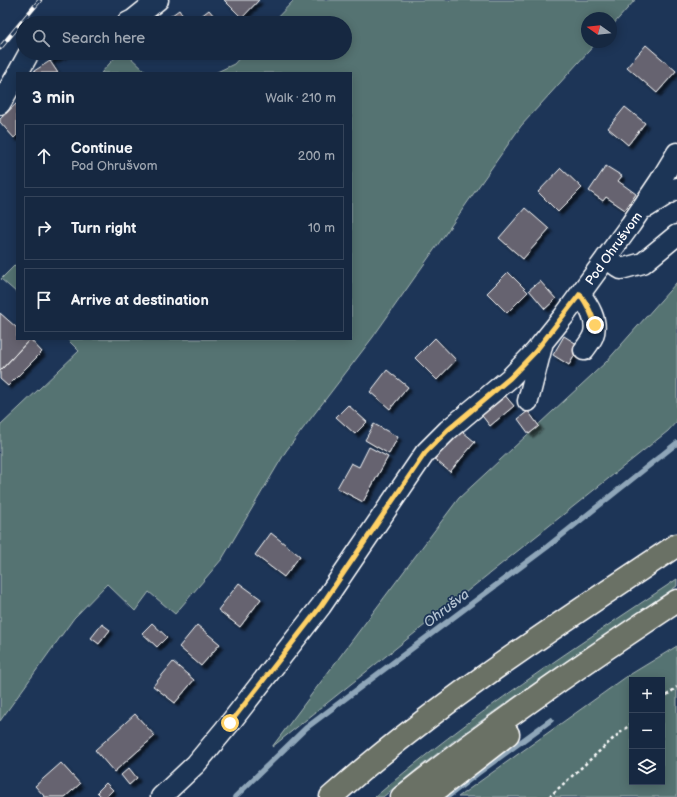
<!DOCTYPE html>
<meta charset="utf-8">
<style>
:root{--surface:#162841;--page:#23344c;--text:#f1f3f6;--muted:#9ea6b1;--line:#35445a}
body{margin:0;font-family:"Balsamiq Sans",sans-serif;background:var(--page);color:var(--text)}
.controls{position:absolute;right:12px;bottom:12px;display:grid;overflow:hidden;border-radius:0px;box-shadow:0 2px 10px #0003}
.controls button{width:36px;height:36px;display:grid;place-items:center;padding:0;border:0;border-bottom:1px solid var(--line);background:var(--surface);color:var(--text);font:20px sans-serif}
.compass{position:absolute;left:581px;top:12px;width:36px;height:36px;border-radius:50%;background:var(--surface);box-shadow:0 2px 10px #0003;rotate:285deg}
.stop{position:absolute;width:12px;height:12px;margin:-9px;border:3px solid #ffd166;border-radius:50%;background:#fff}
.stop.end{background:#ffd166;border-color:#fff;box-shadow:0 1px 4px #0008}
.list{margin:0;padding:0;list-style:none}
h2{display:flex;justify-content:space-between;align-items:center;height:52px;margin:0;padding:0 16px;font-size:17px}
h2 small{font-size:13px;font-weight:400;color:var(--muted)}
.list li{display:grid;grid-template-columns:26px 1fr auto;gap:12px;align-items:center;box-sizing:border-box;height:64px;margin:0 8px 8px;padding:0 8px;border:1px solid var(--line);border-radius:0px}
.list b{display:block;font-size:15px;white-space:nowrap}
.list p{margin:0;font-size:13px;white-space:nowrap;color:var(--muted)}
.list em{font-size:13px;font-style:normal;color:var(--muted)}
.icon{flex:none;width:22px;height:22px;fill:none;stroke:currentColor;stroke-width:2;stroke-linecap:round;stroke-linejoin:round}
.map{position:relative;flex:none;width:677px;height:797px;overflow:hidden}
.search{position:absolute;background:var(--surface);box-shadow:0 2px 10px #0003;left:16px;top:16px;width:336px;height:44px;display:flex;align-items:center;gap:10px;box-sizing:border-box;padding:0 14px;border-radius:22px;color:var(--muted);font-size:15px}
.panel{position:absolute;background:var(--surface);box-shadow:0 2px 10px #0003;left:16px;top:72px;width:336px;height:268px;border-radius:0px}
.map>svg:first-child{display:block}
</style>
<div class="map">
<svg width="677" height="797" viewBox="0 0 677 797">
<defs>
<filter id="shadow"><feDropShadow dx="3.5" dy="3.5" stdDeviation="1" flood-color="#0009"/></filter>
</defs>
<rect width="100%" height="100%" fill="#1d3557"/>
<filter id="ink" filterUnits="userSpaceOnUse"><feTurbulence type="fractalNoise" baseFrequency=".025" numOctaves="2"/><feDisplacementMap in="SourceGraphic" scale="8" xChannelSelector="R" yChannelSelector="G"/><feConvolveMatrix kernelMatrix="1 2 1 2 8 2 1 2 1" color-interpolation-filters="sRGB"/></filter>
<g filter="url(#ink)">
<path fill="#557372" stroke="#aab9b8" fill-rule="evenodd" d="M 294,0 L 635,0 L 611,27 L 611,18 L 587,18 L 587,42 L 597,42 L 521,126 L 373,337 L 286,451 L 222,559 L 175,614 L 149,592 L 135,611 L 107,584 L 74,618 L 0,721 L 0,426 L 79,351 L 67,339 L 351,339 L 351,73 L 215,73 L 234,64 L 244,53 L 345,53 L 345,23 L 272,23 Z
M 119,53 L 126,53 L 147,73 L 101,73 Z
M 17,263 L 17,293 L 1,279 Z
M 677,282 L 677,421 L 668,431 L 272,747 L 459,498 L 606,362 Z
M 677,579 L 677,586 C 578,655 475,719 383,797 L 375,797 C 469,716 574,648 677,579 Z
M 677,646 L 677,797 L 458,797 L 626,677 ZM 632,680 L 662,680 L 662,782 L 632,782 Z"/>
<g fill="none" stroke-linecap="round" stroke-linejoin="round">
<path stroke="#8fa6b9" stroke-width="5.5" d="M 235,797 L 306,728 L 547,547 L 677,443
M 447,797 L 478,773 L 551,720"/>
</g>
<path fill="#666470" stroke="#fff" filter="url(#shadow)" d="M 224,0 L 259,0 L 242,18 Z
M 179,10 L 188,23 L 161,23 Z
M 209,10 L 220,23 L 192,23 Z
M 646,45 L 676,71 L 657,93 L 627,67 Z
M 46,53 L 64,53 L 64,54 L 50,61 Z
M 50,61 L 58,73 L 35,73 L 34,71 Z
M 17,103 L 17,135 L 14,138 L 0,122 L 0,119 Z
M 625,107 L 645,123 L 628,145 L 608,128 Z
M 606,166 L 622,176 L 618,181 L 636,194 L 625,210 L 606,197 L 603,201 L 589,191 Z
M 561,168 L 582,188 L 558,212 L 538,192 Z
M 525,208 L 549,229 L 523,259 L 499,238 Z
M 508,272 L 528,292 L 507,313 L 487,293 Z
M 540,281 L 556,299 L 545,309 L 529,290 Z
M 0,313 L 17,328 L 17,339 L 30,339 L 0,371 Z
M 564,336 L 580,346 L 569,365 L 553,355 Z
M 435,338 L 456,360 L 437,380 L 415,358 Z
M 30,339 L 42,352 L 8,386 L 0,379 L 0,371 Z
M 387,370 L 408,387 L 390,409 L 370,392 Z
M 503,393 L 514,406 L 490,426 L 479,412 Z
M 348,405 L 367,422 L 355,434 L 336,417 Z
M 528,411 L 539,426 L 529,434 L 518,419 Z
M 374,424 L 398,437 L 389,454 L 365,440 Z
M 457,427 L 475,442 L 450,472 L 431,456 Z
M 369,447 L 388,457 L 363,502 L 337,488 L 351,463 L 359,467 Z
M 271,533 L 300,556 L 284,577 L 255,555 Z
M 239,583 L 261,599 L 240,627 L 218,610 Z
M 152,623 L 167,637 L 157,647 L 142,633 Z
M 102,624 L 110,630 L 99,644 L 91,638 Z
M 197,625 L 220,644 L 201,666 L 179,647 Z
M 173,662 L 194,680 L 175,703 L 153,686 Z
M 135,714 L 155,736 L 114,772 L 95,750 Z
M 61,763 L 80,784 L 65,797 L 45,797 L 35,786 Z
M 129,768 L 137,778 L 129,785 L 121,775 Z
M 106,783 L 113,790 L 106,797 L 102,797 L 97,792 Z"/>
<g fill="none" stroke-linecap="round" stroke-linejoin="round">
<g stroke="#fff" stroke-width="23">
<path id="minor" d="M 127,23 L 133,20 L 158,0
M 18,73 L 29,53
M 0,104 L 17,75
M 647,207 L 677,188
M 606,258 L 621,269 L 643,263 L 677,235
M 580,294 C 588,305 599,321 593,336 C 591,341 587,346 584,350
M 528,401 L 542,346
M 161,797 L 196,764 L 230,723 L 321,606 L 425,453 L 448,430 L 510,378 L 535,352 L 564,316 L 631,224 L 660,181 L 677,153"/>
</g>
<g stroke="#fff" stroke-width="25">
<path id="highway" d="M 331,797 C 438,702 559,624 677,545
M 402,797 C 490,727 583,663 677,601
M 427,797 L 508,734"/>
</g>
<path stroke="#fff" stroke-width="2.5" stroke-dasharray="3 3" stroke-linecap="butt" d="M 662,699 L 677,687
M 549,797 L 615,737 L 632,723"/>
<use href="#minor" stroke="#1d3557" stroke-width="20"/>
<use href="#highway" stroke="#6b7165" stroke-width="22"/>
<g stroke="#fff" stroke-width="4.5">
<path id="rail" d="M 0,48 L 40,0"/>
</g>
<use href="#rail" stroke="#1d3557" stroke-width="3" stroke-dasharray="9" stroke-linecap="butt"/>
</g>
</g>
<g fill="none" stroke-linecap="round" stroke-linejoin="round" filter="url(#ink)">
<path stroke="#ffd166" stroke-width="5" d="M 230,723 L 321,606 L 425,453 L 448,430 L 510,378 L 535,352 L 580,294 C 587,304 592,313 595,325"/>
</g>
<g text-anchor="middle" stroke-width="3.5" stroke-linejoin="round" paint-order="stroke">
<g font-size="13" fill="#fff" stroke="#1d3557">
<text transform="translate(613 248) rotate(-54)" y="5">Pod Ohrušvom</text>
</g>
<g font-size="14" font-style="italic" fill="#b4c3d1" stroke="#1d3557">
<text transform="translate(446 608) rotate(-37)" y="5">Ohrušva</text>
</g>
</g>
</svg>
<div class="controls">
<button>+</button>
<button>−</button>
<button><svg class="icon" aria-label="layers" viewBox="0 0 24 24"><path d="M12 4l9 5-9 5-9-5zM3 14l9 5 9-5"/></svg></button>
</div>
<svg class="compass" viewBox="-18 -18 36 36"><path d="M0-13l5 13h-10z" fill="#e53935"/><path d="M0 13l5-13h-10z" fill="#9ea6b1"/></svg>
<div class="stop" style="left:230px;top:723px"></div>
<div class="stop end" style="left:595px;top:325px"></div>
<div class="search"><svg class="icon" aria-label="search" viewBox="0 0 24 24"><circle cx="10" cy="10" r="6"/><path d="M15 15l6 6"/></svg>Search here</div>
<section class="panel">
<h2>3 min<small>Walk · 210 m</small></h2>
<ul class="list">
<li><svg class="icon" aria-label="ahead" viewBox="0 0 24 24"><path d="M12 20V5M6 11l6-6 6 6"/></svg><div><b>Continue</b><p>Pod Ohrušvom</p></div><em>200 m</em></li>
<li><svg class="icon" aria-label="right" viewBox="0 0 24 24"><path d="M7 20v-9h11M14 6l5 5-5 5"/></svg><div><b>Turn right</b></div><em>10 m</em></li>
<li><svg class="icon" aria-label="arrive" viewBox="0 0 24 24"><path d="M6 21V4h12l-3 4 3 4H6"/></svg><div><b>Arrive at destination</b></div></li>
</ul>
</section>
</div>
